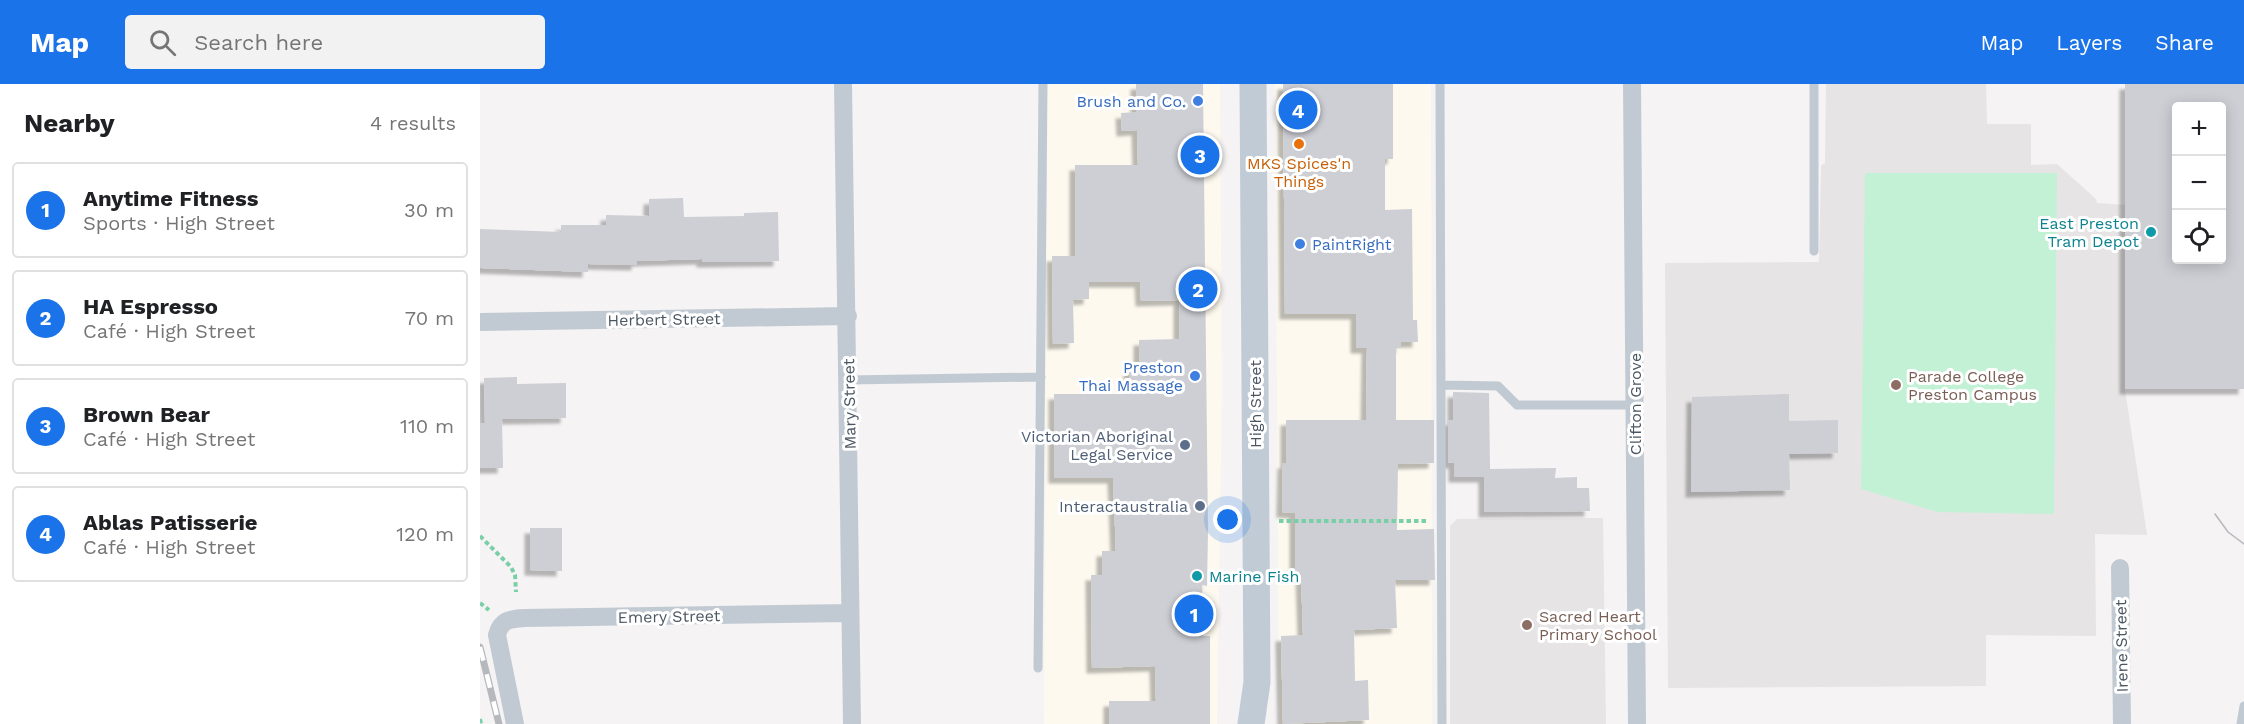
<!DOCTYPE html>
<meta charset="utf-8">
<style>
:root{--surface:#fff;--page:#f2f2f2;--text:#202124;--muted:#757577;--line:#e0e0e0;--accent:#1a73e8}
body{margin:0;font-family:"Work Sans",sans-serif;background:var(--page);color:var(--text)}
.controls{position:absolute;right:18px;top:18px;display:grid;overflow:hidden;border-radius:6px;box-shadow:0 3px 15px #0003}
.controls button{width:54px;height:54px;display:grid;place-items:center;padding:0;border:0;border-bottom:2px solid var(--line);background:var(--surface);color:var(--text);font:30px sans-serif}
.you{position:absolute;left:748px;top:436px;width:21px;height:21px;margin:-15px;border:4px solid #fff;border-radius:50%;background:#1a73e8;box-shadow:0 0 0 9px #1a73e833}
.badge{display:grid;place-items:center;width:39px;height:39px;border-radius:50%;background:var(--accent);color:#fff;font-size:20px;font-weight:700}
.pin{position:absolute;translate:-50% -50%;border:3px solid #fff;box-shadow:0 2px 6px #0006}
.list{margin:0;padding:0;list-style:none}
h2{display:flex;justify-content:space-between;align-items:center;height:78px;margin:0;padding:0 24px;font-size:26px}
h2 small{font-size:20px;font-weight:400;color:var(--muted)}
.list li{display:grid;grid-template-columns:39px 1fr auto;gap:18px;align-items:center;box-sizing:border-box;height:96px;margin:0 12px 12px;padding:0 12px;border:2px solid var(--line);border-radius:6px}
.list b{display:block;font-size:22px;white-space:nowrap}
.list p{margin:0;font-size:20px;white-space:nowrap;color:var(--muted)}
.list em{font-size:20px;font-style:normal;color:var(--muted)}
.icon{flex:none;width:33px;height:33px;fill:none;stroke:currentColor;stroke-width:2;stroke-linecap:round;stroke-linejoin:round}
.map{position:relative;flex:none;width:1764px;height:640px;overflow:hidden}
header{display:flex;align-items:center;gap:36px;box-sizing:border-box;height:84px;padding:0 30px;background:var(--accent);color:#fff}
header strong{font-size:28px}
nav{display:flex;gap:33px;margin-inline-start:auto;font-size:21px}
.search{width:420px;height:54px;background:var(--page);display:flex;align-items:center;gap:15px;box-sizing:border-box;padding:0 21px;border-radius:6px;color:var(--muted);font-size:22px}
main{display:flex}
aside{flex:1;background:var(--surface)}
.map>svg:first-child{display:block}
</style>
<header>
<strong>Map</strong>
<div class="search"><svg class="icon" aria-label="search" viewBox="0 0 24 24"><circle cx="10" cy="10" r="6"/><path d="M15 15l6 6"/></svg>Search here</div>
<nav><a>Map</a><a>Layers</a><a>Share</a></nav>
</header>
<main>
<aside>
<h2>Nearby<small>4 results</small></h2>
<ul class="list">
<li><span class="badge">1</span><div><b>Anytime Fitness</b><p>Sports · High Street</p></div><em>30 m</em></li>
<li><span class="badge">2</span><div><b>HA Espresso</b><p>Café · High Street</p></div><em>70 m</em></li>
<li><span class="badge">3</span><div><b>Brown Bear</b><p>Café · High Street</p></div><em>110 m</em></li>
<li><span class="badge">4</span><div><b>Ablas Patisserie</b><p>Café · High Street</p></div><em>120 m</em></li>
</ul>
</aside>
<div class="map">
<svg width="1764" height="640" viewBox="0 0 1764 640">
<defs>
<filter id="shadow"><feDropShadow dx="-5.5" dy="5.5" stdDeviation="1.5" flood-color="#0004"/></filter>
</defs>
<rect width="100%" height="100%" fill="#f5f3f3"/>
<path fill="#fdf9ef" d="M 567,0 L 740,0 L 742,306 L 737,640 L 564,640 Z
M 795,0 L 951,0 L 952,640 L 799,640 Z"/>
<path fill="#e6e4e5" d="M 1346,0 L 1506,0 L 1507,40 L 1551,40 L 1551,81 L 1577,80 L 1616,115 L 1617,119 L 1645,121 L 1645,305 L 1667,451 L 1615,450 L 1616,552 L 1506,551 L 1506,602 L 1188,604 L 1185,179 L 1339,178 L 1341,82 L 1345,79 Z
M 1123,434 L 1126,640 L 970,640 L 970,442 L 977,435 Z"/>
<path fill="#c3f1d5" d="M 1385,89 L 1577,89 L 1574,430 L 1458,428 L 1381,405 Z"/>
<path fill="#cdcfd5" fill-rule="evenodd" filter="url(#shadow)" d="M 656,0 L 723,0 L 728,448 L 727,502 L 722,501 L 723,552 L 730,552 L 730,640 L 629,640 L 629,617 L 676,617 L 675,582 L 612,584 L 611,491 L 622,491 L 622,467 L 636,467 L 633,394 L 574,394 L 574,310 L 649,310 L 649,281 L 659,281 L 659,256 L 699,255 L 699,216 L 661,217 L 660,198 L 609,198 L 609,215 L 593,216 L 594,259 L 573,260 L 572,172 L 595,172 L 595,81 L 658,81 L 657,46 L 642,47 L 641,29 L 656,28 Z
M 803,0 L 913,0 L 913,75 L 905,75 L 905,126 L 932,125 L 933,236 L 937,236 L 938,258 L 921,258 L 921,264 L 916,264 L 916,336 L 954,336 L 954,379 L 918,380 L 917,446 L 954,445 L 955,496 L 915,496 L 917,544 L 874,546 L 875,597 L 888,596 L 889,636 L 803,640 L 801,552 L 823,551 L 821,489 L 815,489 L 815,429 L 802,428 L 803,379 L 806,379 L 806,336 L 886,336 L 887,264 L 876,264 L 876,230 L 805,230 Z
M 1645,0 L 1764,0 L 1764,305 L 1645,305 ZM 1696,22 L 1742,22 L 1742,176 L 1696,176 Z
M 203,114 L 204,133 L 264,132 L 264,129 L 298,128 L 299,177 L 222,178 L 222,175 L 157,177 L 157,181 L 108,180 L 108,188 L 0,184 L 0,145 L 81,148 L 81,141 L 126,141 L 126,131 L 169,132 L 169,115 Z
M 37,293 L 37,300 L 86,299 L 86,334 L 22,335 L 23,384 L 0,384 L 0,339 L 5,339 L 4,294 Z
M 973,308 L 1009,309 L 1010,385 L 1076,384 L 1075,394 L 1097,393 L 1097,404 L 1109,404 L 1110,427 L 1004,428 L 1004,393 L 974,393 L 974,379 L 968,379 L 968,336 L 973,336 Z
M 1309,310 L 1309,337 L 1358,336 L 1358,369 L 1309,370 L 1310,406 L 1211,408 L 1212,313 Z
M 50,444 L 82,444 L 82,487 L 50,486 Z"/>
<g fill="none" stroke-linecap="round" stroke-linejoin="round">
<path stroke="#7ad0a6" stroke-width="4" stroke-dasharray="4.5 3" stroke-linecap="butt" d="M 799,437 L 947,437
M 0,452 L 31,483 L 35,491 L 36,508
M 0,519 L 9,526
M 0,635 L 1,640"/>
<path stroke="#c1cad2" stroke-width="9" d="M 960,0 L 962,640
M 1334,0 L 1334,167
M 368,296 L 561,293
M 961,301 L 1018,302 L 1037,321 L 1155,321
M 558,584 L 563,0
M 1761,640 L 1764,622"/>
<path stroke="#c1cad2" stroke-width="18" d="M 363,0 L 372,640
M 1152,0 L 1157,640
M 0,238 L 368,232
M 1640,484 L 1642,640
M 35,640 L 17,551 C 21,536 29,535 44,534 L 370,529"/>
<path stroke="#c1cbd6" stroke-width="27" d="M 771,640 L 777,598 L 773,0"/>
<path stroke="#b5b8bd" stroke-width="1.5" d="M 1735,430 L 1748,448 L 1764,460"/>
<g stroke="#b5b8bd" stroke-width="7">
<path id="rail" d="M 0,563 L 19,640"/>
</g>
<use href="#rail" stroke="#fff" stroke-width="4.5" stroke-dasharray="14" stroke-linecap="butt"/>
</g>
<g fill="#3f7fe0" stroke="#fff" stroke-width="2">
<circle cx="718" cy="17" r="6"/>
<circle cx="820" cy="160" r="6"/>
<circle cx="715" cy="292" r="6"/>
</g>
<circle fill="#e8710a" stroke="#fff" stroke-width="2" cx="819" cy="60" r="6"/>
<g fill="#0f9aa8" stroke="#fff" stroke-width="2">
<circle cx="1671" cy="148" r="6"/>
<circle cx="717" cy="492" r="6"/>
</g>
<g fill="#8d6e63" stroke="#fff" stroke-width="2">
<circle cx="1416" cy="301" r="6"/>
<circle cx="1047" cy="541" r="6"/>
</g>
<g fill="#5c6f8a" stroke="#fff" stroke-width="2">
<circle cx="705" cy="361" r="6"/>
<circle cx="720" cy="422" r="6"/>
</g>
<g text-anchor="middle" stroke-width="6" stroke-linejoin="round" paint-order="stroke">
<g font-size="16" fill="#366cbe" stroke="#fff" text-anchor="end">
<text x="706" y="23">Brush and Co.</text>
<text x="832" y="166" text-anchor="start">PaintRight</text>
<text x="703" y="289">Preston<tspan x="703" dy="18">Thai Massage</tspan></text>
</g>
<g font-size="16" fill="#c56008" stroke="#fff">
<text x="819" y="85">MKS Spices'n<tspan x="819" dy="18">Things</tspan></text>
</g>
<g font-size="16" fill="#0d838f" stroke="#fff" text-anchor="end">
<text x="1659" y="145">East Preston<tspan x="1659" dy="18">Tram Depot</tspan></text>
<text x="729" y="498" text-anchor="start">Marine Fish</text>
</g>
<g font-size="16" fill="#4a5661" stroke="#fff">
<text transform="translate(184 235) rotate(-1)" y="6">Herbert Street</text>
<text transform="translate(369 320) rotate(-91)" y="6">Mary Street</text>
<text transform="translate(775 320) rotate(-90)" y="6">High Street</text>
<text transform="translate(1155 320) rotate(-90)" y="6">Clifton Grove</text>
<text transform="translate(189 532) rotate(-1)" y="6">Emery Street</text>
<text transform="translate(1641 562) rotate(-91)" y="6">Irene Street</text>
</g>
<g font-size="16" fill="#785e54" stroke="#fff" text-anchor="start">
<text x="1428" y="298">Parade College<tspan x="1428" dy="18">Preston Campus</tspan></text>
<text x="1059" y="538">Sacred Heart<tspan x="1059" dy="18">Primary School</tspan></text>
</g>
<g font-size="16" fill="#4e5e75" stroke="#fff" text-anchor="end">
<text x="693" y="358">Victorian Aboriginal<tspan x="693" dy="18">Legal Service</tspan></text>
<text x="708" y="428">Interactaustralia</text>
</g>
</g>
</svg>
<div class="controls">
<button>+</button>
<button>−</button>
<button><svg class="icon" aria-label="locate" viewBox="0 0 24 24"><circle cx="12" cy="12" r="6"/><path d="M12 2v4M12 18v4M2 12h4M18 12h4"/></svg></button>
</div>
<div class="you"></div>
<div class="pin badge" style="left:714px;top:530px">1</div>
<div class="pin badge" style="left:718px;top:205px">2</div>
<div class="pin badge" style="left:720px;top:71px">3</div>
<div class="pin badge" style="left:818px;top:26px">4</div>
</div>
</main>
